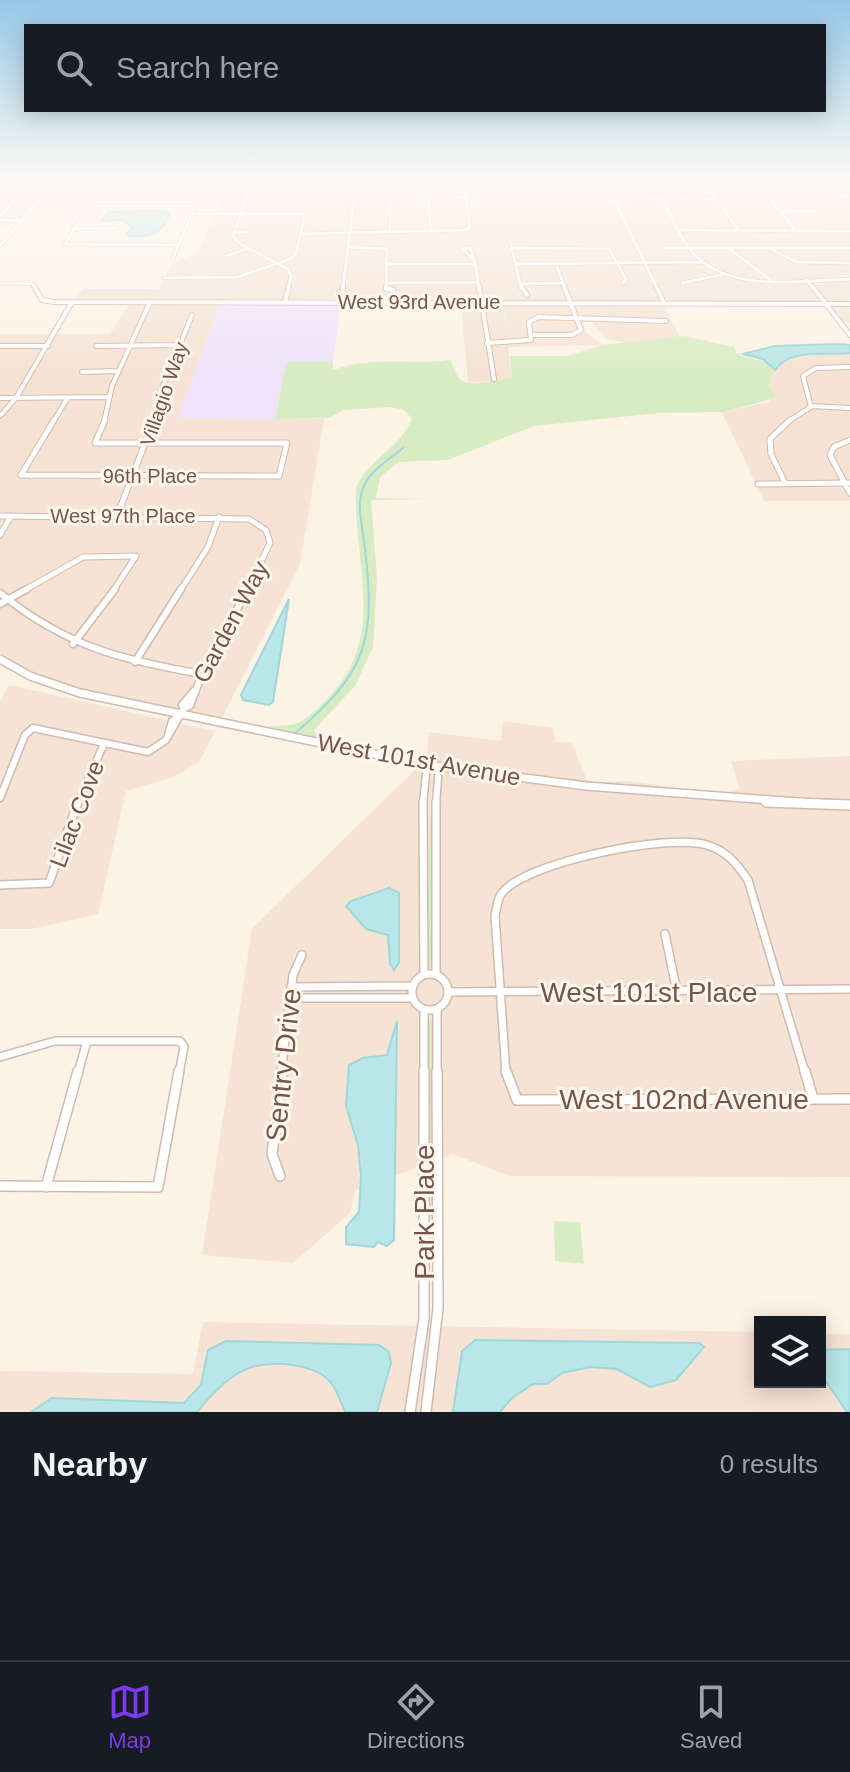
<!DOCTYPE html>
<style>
:root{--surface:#171b24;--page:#20242c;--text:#f1f3f6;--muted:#9ea1a6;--line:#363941;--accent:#7c3aed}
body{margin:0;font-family:Arial,sans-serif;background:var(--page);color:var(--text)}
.controls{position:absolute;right:24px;bottom:24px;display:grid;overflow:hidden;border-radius:0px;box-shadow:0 4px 20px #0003}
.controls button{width:72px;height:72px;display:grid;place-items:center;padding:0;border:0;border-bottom:2px solid var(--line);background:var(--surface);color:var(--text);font:40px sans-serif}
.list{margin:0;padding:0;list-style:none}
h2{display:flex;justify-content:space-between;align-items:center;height:104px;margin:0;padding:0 32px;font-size:34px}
h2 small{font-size:26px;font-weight:400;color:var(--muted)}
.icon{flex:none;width:44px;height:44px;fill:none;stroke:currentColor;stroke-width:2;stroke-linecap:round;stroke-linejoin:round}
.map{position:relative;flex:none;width:850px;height:1412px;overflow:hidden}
.search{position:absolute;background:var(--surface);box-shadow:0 4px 20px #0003;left:24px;right:24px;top:24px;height:88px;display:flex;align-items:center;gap:20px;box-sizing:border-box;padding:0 28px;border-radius:0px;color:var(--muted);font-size:30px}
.sheet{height:248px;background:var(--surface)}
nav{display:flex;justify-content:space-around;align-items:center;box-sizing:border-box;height:112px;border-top:2px solid var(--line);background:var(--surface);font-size:22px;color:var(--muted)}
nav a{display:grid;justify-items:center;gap:4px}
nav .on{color:var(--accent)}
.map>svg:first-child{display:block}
</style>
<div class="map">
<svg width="850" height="1412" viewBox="0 0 850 1412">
<rect width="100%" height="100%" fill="#fdf2e6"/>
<path fill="#f5e3d4" d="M 0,181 L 16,181 L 44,189 L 18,224 L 0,227 Z
M 229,181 L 729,181 L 737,190 L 787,190 L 779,181 L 850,181 L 850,323 L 842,322 L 829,306 L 668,302 L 651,273 L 664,303 L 72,302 L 83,289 L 159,289 L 172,264 L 199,252 Z
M 129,304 L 220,304 L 178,418 L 324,419 L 300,564 L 222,718 L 84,691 L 35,675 L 0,653 L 0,334 L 110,334 Z
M 461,305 L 503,305 L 506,326 L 504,306 L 665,306 L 680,337 L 626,343 L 607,339 L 592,322 L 583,321 L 586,333 L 603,345 L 508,347 L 512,378 L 497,383 L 468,382 Z
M 840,343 L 850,344 L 850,501 L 764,501 L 722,412 L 769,402 L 773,399 L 769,385 L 772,371 L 752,355 L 737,354 L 776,345 Z
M 9,685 L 215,731 L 199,762 L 173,777 L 126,791 L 98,914 L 31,929 L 0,929 L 0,702 Z
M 503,721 L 553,728 L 555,742 L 572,743 L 587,780 L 599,782 L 627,781 L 724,794 L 739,789 L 731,761 L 850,756 L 850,1177 L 509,1176 L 453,1154 L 355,1191 L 350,1213 L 293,1263 L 202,1255 L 252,929 L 426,759 L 429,732 L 501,741 Z
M 203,1322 L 760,1332 L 760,1382 L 820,1382 L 820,1334 L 850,1334 L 850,1412 L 0,1412 L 0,1371 L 193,1374 Z"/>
<path fill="#efe2fa" d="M 220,304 L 341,304 L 333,361 L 287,362 L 275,419 L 178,418 Z"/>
<path fill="#d8ecc3" d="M 684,336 L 734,347 L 737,354 L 767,363 L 772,371 L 769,385 L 775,396 L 773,399 L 722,412 L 658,413 L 534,426 L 448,460 L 399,462 L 380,477 L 376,498 L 427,499 L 371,500 L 377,577 L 373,647 L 355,686 L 313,731 L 329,739 L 421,761 L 265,728 C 274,724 286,727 295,724 C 307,720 320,706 329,697 C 388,634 353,564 356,489 C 364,463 403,446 412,418 L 403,410 L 391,407 L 344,410 L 329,418 L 275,419 L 287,361 L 333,361 L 333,370 C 371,356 410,365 450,360 C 454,366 454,372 458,377 C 468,390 502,379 512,378 L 510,356 L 567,356 L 603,345 Z
M 430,821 L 432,823 L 431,967 L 427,964 Z
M 427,1019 L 434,1020 L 432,1219 L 428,1214 Z
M 554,1221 L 580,1222 L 584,1264 L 555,1261 Z"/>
<path fill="#b9e6e8" stroke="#9fd7da" stroke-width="2" d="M 154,211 L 170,213 C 162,235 151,237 129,236 L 127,234 L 132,227 L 122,220 L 101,221 L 108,212 Z
M 838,344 L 850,345 L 850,353 C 826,356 791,347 775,370 L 763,359 L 743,354 L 775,346 Z
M 289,599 L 273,702 L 269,705 L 243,700 L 241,695 Z
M 389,888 L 399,893 L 399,963 L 394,970 L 390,964 L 388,935 L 366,929 L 346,906 L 351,901 Z
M 397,1021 L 394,1240 L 387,1246 L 378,1242 L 374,1247 L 346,1244 L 346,1227 L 359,1212 L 361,1176 L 358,1145 L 346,1106 L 349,1065 L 363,1058 L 387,1055 Z
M 475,1340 L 699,1343 L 704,1347 L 676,1380 L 650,1387 L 617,1369 L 590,1367 L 562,1373 L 547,1384 L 533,1384 L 512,1398 L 500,1412 L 453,1412 L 462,1351 Z
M 226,1341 L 379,1345 L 389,1352 L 391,1363 L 377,1412 L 345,1412 C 341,1403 337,1391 332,1384 C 316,1363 273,1360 249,1368 C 229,1375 210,1396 197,1412 L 31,1412 L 52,1398 L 184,1403 L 201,1385 L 208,1350 Z
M 850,1349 L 850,1412 L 847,1412 L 820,1373 L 820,1350 Z"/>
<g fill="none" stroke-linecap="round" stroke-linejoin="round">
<path stroke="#9fd7da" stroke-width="2" d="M 294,734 C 370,670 376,638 364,541 C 362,524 356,503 364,486 C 371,470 390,459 403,448"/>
<g stroke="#d2baae" stroke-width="4">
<path id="minor-far5" d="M 106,181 L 65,244 L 179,245
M 253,181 L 233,236 L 239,243 L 288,269 L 291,276 L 288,288
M 427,181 L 431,231
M 498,181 L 501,184 L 545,184
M 668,181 L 730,183
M 705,183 L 739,231
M 0,186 L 14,189 L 18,195 L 0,217
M 109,189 L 201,192 L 173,258
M 516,196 L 612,196
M 246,197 L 466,197
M 844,197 L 836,196 L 850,197
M 613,198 L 716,199
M 662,199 C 673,218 681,243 698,258 C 738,293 801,280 850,279
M 770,199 L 796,231
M 89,206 L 198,206
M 780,211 L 818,211
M 0,220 L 20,221
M 73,229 L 116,228 L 108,229
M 681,230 L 850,231
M 233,232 L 252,232
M 390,232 L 391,181
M 300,234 L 465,230 L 470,227 L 463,181
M 510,240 L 521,288
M 0,246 L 46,192 L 99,190
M 347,247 L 387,249 L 386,287
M 462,248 L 470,248 L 475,262 Z
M 513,248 L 609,249 L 626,279 L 623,283
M 663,248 L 850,248
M 728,248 L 771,280
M 769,248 L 796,262 L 850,263
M 226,256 L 249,248
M 475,262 L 479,288
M 387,264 L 475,264
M 516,264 L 703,262
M 556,264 L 565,288
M 164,278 L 238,277 L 290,259 L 296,254 L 305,214 L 194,214
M 807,280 L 813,288
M 386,283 L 478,282
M 682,283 L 725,274
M 520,284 L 562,283
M 343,288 L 356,181"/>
</g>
<g stroke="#d2baae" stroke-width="6">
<path id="minor-far4" d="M 479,286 L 494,379
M 521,286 L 527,295
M 812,286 L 850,335
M 386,287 L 394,290 L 386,289 Z
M 285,302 L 289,286
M 341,302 L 343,286
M 531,335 L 572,335 L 581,330 L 564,286
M 487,343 L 531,340 L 529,322 L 538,317 L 666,321
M 0,346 L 48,346
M 96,346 L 179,345
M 82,372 L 119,371
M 0,398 L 109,397
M 811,406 L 850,408
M 0,416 L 16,398 L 72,302
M 53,422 L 67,399
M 104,422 L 112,386 L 150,302
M 154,422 L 160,394 L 192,315
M 787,422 L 811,407 L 803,376 L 816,368 L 850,367"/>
</g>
<g stroke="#d2baae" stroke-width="7">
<path id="minor-far3" d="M 850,440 L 834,447 L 830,455 L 850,493
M 21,475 L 279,476 L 287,443 L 95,443 L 105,420
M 21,475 L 54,420
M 785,483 L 771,454 L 770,439 L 790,420
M 758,484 L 850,483
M 0,516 L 249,519 L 266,530 L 270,543 L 247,591
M 117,516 L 154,420
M 0,535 L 11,516
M 23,591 L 83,557 L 136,556 L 113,591
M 180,591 L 208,547 L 219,517"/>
</g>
<g stroke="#d2baae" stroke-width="9">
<path id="minor-far2" d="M 0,593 C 65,646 121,660 202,674
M 0,604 L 27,589
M 73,644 L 115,589
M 135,662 L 181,589
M 184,708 L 190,706 L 202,674 L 248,589
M 168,735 L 172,721 L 181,714
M 0,798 L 25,735 L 33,728 L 148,752 L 166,740 L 184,708 L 182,705 L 194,691
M 77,804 L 104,744
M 423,804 L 427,765
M 436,804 L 439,766"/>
</g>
<g stroke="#d2baae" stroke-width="10">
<path id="minor-far1" d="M 423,802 L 424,975
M 436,802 L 436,975
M 0,885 L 49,883 L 78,802
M 665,934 L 677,992
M412 992a18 18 0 1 1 36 0a18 18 0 1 1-36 0Z
M 291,987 L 413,986
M 448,992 L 850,989
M 290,998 L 412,998
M 424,1010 L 424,1073
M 437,1010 L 437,1073
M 0,1057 L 55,1041 L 180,1041 L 184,1047 L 179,1073
M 78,1073 L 87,1041
M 281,1073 L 293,975 L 302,955
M 506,1073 L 495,916 C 497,909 497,898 502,893 C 525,862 670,833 707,845 C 727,851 737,864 748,880 L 805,1073"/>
</g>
<g stroke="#d2baae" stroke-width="12">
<path id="minor" d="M 506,1071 L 517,1100 L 850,1099
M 805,1071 L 813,1099
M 280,1176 L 272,1154 L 282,1071
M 0,1186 L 158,1187 L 179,1071
M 46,1187 L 78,1071
M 410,1412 L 424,1318 L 424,1071
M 426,1412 L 438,1308 L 437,1071"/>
</g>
<g stroke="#d2baae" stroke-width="4">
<path id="tertiary-far3" d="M 605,181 L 657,288
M 0,283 L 33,284 L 35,288"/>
</g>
<g stroke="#d2baae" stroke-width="6">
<path id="tertiary-far2" d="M 34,286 L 42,300 L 54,302 L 850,304
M 656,286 L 664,303"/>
</g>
<g stroke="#d2baae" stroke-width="10">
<path id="tertiary-far1" d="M 0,659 L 30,676 L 80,693 L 427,765 L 586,786 L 825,804"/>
</g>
<g stroke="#d2baae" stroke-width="12">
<path id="tertiary" d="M 766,802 L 850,805"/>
</g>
<use href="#minor-far5" stroke="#fff" stroke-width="3"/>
<use href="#minor-far4" stroke="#fff" stroke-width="4"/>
<use href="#minor-far3" stroke="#fff" stroke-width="5"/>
<use href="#minor-far2" stroke="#fff" stroke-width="6"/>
<use href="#minor-far1" stroke="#fff" stroke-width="7"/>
<use href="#minor" stroke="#fff" stroke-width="9"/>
<use href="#tertiary-far3" stroke="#fff" stroke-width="3"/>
<use href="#tertiary-far2" stroke="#fff" stroke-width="4"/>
<use href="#tertiary-far1" stroke="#fff" stroke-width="7"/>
<use href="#tertiary" stroke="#fff" stroke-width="9"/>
</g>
<linearGradient id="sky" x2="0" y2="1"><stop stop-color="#95c8e8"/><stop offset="0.48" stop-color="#fef9f4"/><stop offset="1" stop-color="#fef9f4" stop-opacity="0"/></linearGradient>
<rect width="850" height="378" fill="url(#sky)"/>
<g text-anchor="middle" stroke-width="6" stroke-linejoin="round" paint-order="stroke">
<g font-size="20" fill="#785549" stroke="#fff6ed">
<text x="419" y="309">West 93rd Avenue</text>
<text transform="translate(164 394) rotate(-71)" y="7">Villagio Way</text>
<text x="150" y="483">96th Place</text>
<text x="123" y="523">West 97th Place</text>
</g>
<g font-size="24" fill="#785549" stroke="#fff6ed">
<text transform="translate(231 622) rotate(-62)" y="8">Garden Way</text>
<text transform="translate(419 760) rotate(10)" y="8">West 101st Avenue</text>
<text transform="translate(77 814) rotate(-69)" y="8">Lilac Cove</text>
</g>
<g font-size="28" fill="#785549" stroke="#fff6ed">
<text x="649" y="1002">West 101st Place</text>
<text transform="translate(283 1065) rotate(-84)" y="10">Sentry Drive</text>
<text x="684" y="1109">West 102nd Avenue</text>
<text transform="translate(424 1212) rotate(-90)" y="10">Park Place</text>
</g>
</g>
</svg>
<div class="controls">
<button><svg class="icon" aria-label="layers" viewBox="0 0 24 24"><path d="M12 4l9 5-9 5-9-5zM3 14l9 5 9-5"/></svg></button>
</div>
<div class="search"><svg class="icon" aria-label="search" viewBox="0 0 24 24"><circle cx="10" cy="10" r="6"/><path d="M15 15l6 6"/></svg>Search here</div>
</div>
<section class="sheet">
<h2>Nearby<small>0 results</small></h2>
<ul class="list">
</ul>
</section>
<nav>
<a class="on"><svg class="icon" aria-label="map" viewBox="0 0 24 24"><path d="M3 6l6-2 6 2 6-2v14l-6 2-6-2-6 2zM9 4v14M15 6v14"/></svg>Map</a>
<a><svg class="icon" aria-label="directions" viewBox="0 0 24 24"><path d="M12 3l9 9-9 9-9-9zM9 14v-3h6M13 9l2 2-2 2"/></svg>Directions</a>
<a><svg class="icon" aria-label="saved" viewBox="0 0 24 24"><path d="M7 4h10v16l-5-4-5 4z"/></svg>Saved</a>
</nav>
